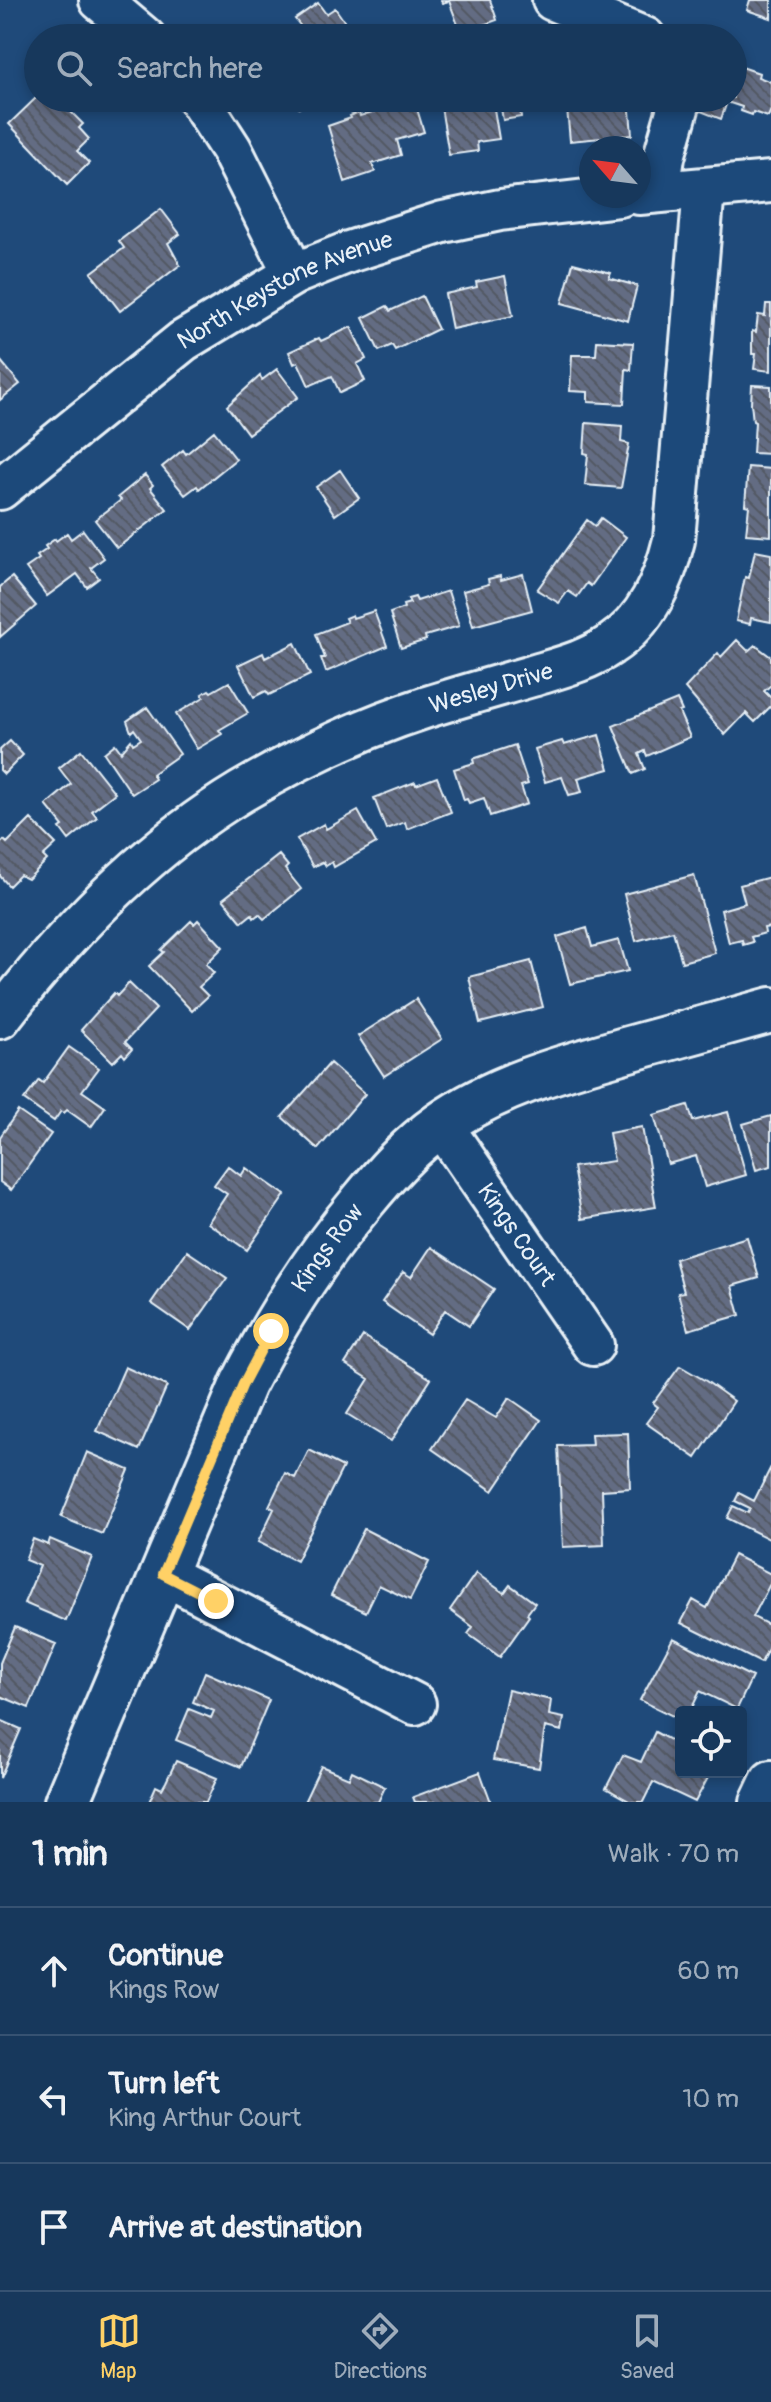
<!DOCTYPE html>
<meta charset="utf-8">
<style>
:root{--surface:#17385c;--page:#244365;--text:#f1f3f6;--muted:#9eacbb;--line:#365272;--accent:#ffd166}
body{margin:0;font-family:Pangolin,sans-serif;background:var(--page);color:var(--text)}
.controls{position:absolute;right:24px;bottom:24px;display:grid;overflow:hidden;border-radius:8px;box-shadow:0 4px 12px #0003}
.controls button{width:72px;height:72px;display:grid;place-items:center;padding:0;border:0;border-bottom:2px solid var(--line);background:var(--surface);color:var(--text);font:40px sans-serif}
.compass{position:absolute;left:579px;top:136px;width:72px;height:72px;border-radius:50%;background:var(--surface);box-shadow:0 4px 12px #0003;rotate:298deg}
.stop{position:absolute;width:24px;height:24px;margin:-18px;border:6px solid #ffd166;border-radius:50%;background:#fff}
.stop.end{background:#ffd166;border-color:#fff;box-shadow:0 2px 8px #0008}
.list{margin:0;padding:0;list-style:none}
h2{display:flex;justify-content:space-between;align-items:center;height:104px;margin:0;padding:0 32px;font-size:34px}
h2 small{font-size:26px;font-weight:400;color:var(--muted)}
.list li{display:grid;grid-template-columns:52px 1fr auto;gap:24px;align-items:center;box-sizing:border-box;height:128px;padding:0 32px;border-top:2px solid var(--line)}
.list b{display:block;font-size:30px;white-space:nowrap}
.list p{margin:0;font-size:26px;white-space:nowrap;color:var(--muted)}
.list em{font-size:26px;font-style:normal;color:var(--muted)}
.icon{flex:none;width:44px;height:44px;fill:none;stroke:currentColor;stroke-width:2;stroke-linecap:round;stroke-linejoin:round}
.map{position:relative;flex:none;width:771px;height:1802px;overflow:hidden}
.search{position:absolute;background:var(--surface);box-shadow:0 4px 12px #0003;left:24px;right:24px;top:24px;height:88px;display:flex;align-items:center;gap:20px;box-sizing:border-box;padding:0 28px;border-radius:44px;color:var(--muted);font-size:30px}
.sheet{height:488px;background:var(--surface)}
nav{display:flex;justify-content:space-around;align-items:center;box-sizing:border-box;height:112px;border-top:2px solid var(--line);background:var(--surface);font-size:22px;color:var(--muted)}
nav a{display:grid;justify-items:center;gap:4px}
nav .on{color:var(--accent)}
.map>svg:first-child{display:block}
</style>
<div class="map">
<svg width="771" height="1802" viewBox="0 0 771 1802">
<defs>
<pattern id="building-back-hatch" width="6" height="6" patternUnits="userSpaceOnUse" patternTransform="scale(2)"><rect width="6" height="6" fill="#636c83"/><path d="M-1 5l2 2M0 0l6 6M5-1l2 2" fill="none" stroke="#535864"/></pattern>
</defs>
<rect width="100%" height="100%" fill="#1f4a7a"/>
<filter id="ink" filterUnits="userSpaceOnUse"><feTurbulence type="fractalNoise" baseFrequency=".0125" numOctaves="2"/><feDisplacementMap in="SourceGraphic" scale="16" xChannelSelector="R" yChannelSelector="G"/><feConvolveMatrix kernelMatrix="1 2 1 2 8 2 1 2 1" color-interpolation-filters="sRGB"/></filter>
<g filter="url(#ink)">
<path fill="url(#building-back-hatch)" stroke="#e8f1f8" stroke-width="2" d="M 441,0 L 490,0 L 497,20 L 461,33 L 449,1 L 442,3 Z
M 750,0 L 771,0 L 771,18 L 747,10 Z
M 318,3 L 326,14 L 335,8 L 356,38 L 304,38 L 299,32 L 303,29 L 295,19 Z
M 733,64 L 759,73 L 758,77 L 771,82 L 771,110 L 768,117 L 753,112 L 752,115 L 741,111 L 742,107 L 727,102 L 721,119 L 698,110 L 702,98 L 733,98 Z
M 38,96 L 84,98 L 70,111 L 83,124 L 79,128 L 89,139 L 77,151 L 89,163 L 67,185 L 9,124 Z
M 292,98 L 313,98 L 299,108 Z
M 457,98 L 519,98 L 521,117 L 503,120 L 500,102 L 493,103 L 499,139 L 477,142 L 478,151 L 449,155 L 441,107 L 458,104 Z
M 566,98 L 629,98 L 632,135 L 570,141 Z
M 414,99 L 424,132 L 397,140 L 401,155 L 372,164 L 375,172 L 345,182 L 328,126 L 351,118 L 350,116 L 359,112 L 360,116 Z
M 161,209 L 180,234 L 168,243 L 180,265 L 120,311 L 91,273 L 124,248 L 119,241 Z
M 573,263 L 611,273 L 609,278 L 637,286 L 628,321 L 562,303 Z
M 505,276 L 513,316 L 452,329 L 445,294 L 477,287 L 476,282 Z
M 422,296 L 438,329 L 395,350 L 392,345 L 379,351 L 363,318 L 387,306 L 390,311 Z
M 766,304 L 771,304 L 771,371 L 754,369 L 756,354 L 752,354 L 752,331 L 756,332 L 758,315 L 765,316 Z
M 351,327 L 366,359 L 357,364 L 365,381 L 340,393 L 332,376 L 309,386 L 298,362 L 294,364 L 289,352 L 319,338 L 321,341 Z
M 597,341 L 633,343 L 631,370 L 626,369 L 624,404 L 588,402 L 588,392 L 570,391 L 572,355 L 596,355 Z
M 0,360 L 20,384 L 0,400 Z
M 277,369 L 298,397 L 248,434 L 227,406 L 260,376 L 262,380 Z
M 752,385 L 771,386 L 771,454 L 753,453 L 755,422 L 753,421 L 751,403 Z
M 586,423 L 622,426 L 621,442 L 629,444 L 621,488 L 585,485 L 588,454 L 584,453 Z
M 214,431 L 236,459 L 199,489 L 197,486 L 185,495 L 162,467 L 183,450 L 186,454 Z
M 748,467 L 771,469 L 771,536 L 746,534 L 749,506 L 745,505 Z
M 340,470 L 359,498 L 335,515 L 316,487 Z
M 145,475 L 153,485 L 150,488 L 167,509 L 117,548 L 95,520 L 121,500 L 118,497 Z
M 601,518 L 626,537 L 591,586 L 587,583 L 577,597 L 568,591 L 559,603 L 537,590 L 587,520 L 595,526 Z
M 83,530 L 104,558 L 91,568 L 99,578 L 87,587 L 77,574 L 47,596 L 26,568 L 39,559 L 37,556 L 47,549 L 45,546 L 55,539 L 56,541 L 67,533 L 71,539 Z
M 755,551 L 771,554 L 771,622 L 751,618 L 750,624 L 736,621 L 745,577 L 749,578 Z
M 523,574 L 532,610 L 473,626 L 463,591 L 489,584 L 488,579 L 500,576 L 501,580 Z
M 12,577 L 36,606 L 0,637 L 0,587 Z
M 448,591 L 459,626 L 425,636 L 426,640 L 401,648 L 390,613 L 404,608 L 403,605 L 410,603 L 408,599 L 415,597 L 417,601 Z
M 374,611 L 387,646 L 326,672 L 321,658 L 325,658 L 316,634 L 347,622 L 345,618 L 352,615 L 353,618 Z
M 737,640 L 748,651 L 755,645 L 771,657 L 771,685 L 764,691 L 771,698 L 771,706 L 755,722 L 746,713 L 725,735 L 685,688 L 718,653 L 721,657 Z
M 295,643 L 310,675 L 269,695 L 266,691 L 254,697 L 238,665 L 263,653 L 265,658 Z
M 229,682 L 248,713 L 219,730 L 222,734 L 197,749 L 176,714 L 204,697 L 202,694 L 209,690 L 211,692 Z
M 677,700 L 682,711 L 679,712 L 690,737 L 647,756 L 645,751 L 639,754 L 645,769 L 633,774 L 613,726 Z
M 147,707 L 180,754 L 152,774 L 155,779 L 132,794 L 104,753 L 115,744 L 121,752 L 131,740 L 133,744 L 141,739 L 134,729 L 131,732 L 127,721 Z
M 599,735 L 609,769 L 578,778 L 582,792 L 569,795 L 562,777 L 545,782 L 535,749 L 562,741 L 564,745 Z
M 10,741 L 23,755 L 4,774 L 0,770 L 0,750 Z
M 515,745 L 528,784 L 521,786 L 527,804 L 490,816 L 484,798 L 469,803 L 467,799 L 464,800 L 454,769 L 474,763 L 473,759 Z
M 81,750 L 115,793 L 92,811 L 97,817 L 69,840 L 60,828 L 63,826 L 46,805 L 71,784 L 59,768 Z
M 437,777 L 451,812 L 407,829 L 405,822 L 386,829 L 374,798 L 415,782 L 416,785 Z
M 358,811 L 376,843 L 334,867 L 332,862 L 326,866 L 323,862 L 313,867 L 297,839 L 324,824 L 326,829 Z
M 31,819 L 56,844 L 43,856 L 47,860 L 28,879 L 20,875 L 9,886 L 0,876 L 0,844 L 4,840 L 7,843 Z
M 279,855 L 288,866 L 285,869 L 301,889 L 264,919 L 259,914 L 254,918 L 252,914 L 242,922 L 223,899 Z
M 694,875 L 715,953 L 682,962 L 673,931 L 636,941 L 624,894 Z
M 770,877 L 771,927 L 764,928 L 765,933 L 751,937 L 753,942 L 743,945 L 742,940 L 729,943 L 721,910 L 745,903 L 740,885 Z
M 198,920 L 223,947 L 206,964 L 214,973 L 199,987 L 208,996 L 192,1011 L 149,966 L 164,952 L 161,950 L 191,921 L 194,924 Z
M 587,928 L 592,947 L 619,940 L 628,971 L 570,984 L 557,937 Z
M 531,961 L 543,1007 L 480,1023 L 469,977 Z
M 129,983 L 156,1009 L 125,1042 L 132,1049 L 125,1057 L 122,1053 L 113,1062 L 81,1030 L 114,993 L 117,996 Z
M 416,999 L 442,1039 L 384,1076 L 358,1036 Z
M 69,1047 L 99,1068 L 82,1091 L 105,1107 L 91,1127 L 67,1110 L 64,1113 L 61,1111 L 54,1121 L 24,1100 L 39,1080 L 43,1083 Z
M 330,1063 L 365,1094 L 318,1149 L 282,1117 Z
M 688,1105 L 693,1121 L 728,1112 L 746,1175 L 705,1187 L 696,1156 L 668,1164 L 654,1115 Z
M 18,1111 L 51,1134 L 11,1190 L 0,1182 L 0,1137 Z
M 771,1116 L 771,1166 L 756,1170 L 743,1124 Z
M 642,1127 L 656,1207 L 582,1219 L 573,1167 L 614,1161 L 609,1133 Z
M 228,1166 L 241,1176 L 246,1168 L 285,1195 L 247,1250 L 208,1223 L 227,1194 L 214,1185 Z
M 747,1237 L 759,1278 L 732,1286 L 740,1315 L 688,1330 L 678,1293 L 684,1292 L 675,1259 Z
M 431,1247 L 494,1289 L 469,1326 L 445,1310 L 429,1334 L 382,1302 L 403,1272 L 411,1277 Z
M 187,1251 L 227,1278 L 190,1330 L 151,1303 Z
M 363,1336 L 431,1379 L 391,1441 L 347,1414 L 369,1379 L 345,1364 Z
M 680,1366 L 706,1381 L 734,1401 L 696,1458 L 646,1423 L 658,1407 L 653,1403 Z
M 125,1367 L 167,1386 L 139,1450 L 97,1431 Z
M 509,1398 L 541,1420 L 493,1491 L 432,1449 L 465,1400 L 496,1418 Z
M 628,1433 L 630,1488 L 602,1490 L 604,1545 L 563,1547 L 558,1446 L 592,1445 L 591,1434 Z
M 309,1450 L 343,1467 L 296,1561 L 258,1542 L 274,1509 L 269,1506 L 285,1473 L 295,1478 Z
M 87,1452 L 129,1470 L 102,1534 L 61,1517 Z
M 771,1467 L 771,1540 L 727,1518 L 733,1506 L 748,1513 L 750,1508 L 735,1501 L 739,1493 L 754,1501 Z
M 364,1529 L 429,1562 L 410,1600 L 379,1585 L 366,1612 L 331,1595 Z
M 33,1539 L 48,1545 L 50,1539 L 92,1557 L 66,1621 L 24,1603 L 40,1566 L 25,1560 Z
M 734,1555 L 771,1574 L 771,1582 L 753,1617 L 771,1626 L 771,1643 L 761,1663 L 681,1623 L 693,1600 L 707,1608 Z
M 476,1573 L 504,1593 L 510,1585 L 535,1603 L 527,1614 L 529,1616 L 500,1657 L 468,1634 L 473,1627 L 450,1610 Z
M 15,1627 L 56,1644 L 29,1708 L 0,1696 L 0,1663 Z
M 673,1638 L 752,1677 L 737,1709 L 700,1691 L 690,1712 L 681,1712 L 681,1720 L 640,1700 Z
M 205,1672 L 269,1700 L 241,1767 L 176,1740 L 189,1709 L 211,1718 L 214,1711 L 193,1702 Z
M 508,1690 L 551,1700 L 549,1715 L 564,1718 L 562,1731 L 545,1727 L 539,1768 L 493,1760 Z
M 0,1720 L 21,1729 L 0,1778 Z
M 655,1732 L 681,1746 L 681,1772 L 711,1772 L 695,1802 L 653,1782 L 643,1802 L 631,1802 L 606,1788 L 623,1755 L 641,1762 Z
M 176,1761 L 217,1778 L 206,1802 L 149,1802 L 156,1786 L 162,1789 L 166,1782 Z
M 321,1766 L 349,1778 L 352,1771 L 385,1787 L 378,1802 L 304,1802 Z
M 480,1772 L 491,1802 L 415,1802 L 413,1797 Z"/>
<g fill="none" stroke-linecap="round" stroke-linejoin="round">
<g stroke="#e8f1f8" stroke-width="46">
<g id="minor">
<path d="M 100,0 L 145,38"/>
<path d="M 553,0 L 645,38"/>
<path d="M 198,98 L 231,149 L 294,274"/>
<path d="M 659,192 L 664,157 L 681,98"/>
<path d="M 639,194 L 771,182"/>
<path id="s1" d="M 0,489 L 183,341 L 294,274 L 349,252 L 443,222 L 500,210 L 620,196"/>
<path id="s2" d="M 0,1018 C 67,931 146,849 241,792 C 300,757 362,728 427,707 C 462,696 497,686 532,676 C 558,668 587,661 610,645 C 647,621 664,581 674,540 L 704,189"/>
<path id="s3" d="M 441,1124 L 593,1345"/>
<path d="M 163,1574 L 415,1704"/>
<path d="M 761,1802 L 771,1781"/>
</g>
</g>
<g stroke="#e8f1f8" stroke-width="50">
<g id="major">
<path id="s4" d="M 67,1802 L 243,1384 C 277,1318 315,1258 363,1201 C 386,1173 410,1146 440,1125 C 495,1086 561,1068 625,1050 C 674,1037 722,1023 771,1010"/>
</g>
</g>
<use href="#minor" stroke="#1f4a7a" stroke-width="40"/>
<use href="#major" stroke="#1f4a7a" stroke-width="44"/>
</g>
</g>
<g fill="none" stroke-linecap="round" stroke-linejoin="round" filter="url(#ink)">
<path stroke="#ffd166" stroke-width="10" d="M 216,1601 L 163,1574 L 243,1384 L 271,1331"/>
</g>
<g text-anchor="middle" stroke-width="6" stroke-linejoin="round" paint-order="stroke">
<g font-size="24" fill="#e8f1f8" stroke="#1f4a7a">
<text dy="8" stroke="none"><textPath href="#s1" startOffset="350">North Keystone Avenue</textPath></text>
<text dy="8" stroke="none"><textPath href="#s2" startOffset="604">Wesley Drive</textPath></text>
<text dy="8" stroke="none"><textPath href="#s3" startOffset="134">Kings Court</textPath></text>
<text dy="8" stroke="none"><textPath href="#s4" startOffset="614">Kings Row</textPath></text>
</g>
</g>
</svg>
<div class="controls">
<button><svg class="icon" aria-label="locate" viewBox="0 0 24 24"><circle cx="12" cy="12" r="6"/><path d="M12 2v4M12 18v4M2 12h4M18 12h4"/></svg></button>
</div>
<svg class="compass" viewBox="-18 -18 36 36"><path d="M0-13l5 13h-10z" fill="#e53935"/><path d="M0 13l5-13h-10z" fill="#9eacbb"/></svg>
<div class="stop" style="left:271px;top:1331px"></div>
<div class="stop end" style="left:216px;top:1601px"></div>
<div class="search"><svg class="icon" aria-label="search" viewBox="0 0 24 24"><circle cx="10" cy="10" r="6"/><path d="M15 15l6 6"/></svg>Search here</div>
</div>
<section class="sheet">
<h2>1 min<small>Walk · 70 m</small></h2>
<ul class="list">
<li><svg class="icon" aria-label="ahead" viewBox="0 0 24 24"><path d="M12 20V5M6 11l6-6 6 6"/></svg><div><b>Continue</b><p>Kings Row</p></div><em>60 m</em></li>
<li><svg class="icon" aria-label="left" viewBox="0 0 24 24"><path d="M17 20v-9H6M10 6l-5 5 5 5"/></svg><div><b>Turn left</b><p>King Arthur Court</p></div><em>10 m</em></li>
<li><svg class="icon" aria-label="arrive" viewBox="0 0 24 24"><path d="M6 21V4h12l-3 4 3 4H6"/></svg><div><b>Arrive at destination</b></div></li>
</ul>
</section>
<nav>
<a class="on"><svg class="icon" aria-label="map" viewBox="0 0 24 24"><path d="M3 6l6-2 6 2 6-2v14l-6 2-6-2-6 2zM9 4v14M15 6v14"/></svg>Map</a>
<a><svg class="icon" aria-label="directions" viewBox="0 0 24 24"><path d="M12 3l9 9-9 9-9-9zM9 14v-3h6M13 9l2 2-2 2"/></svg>Directions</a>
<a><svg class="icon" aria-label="saved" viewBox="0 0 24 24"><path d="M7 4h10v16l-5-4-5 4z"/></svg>Saved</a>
</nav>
